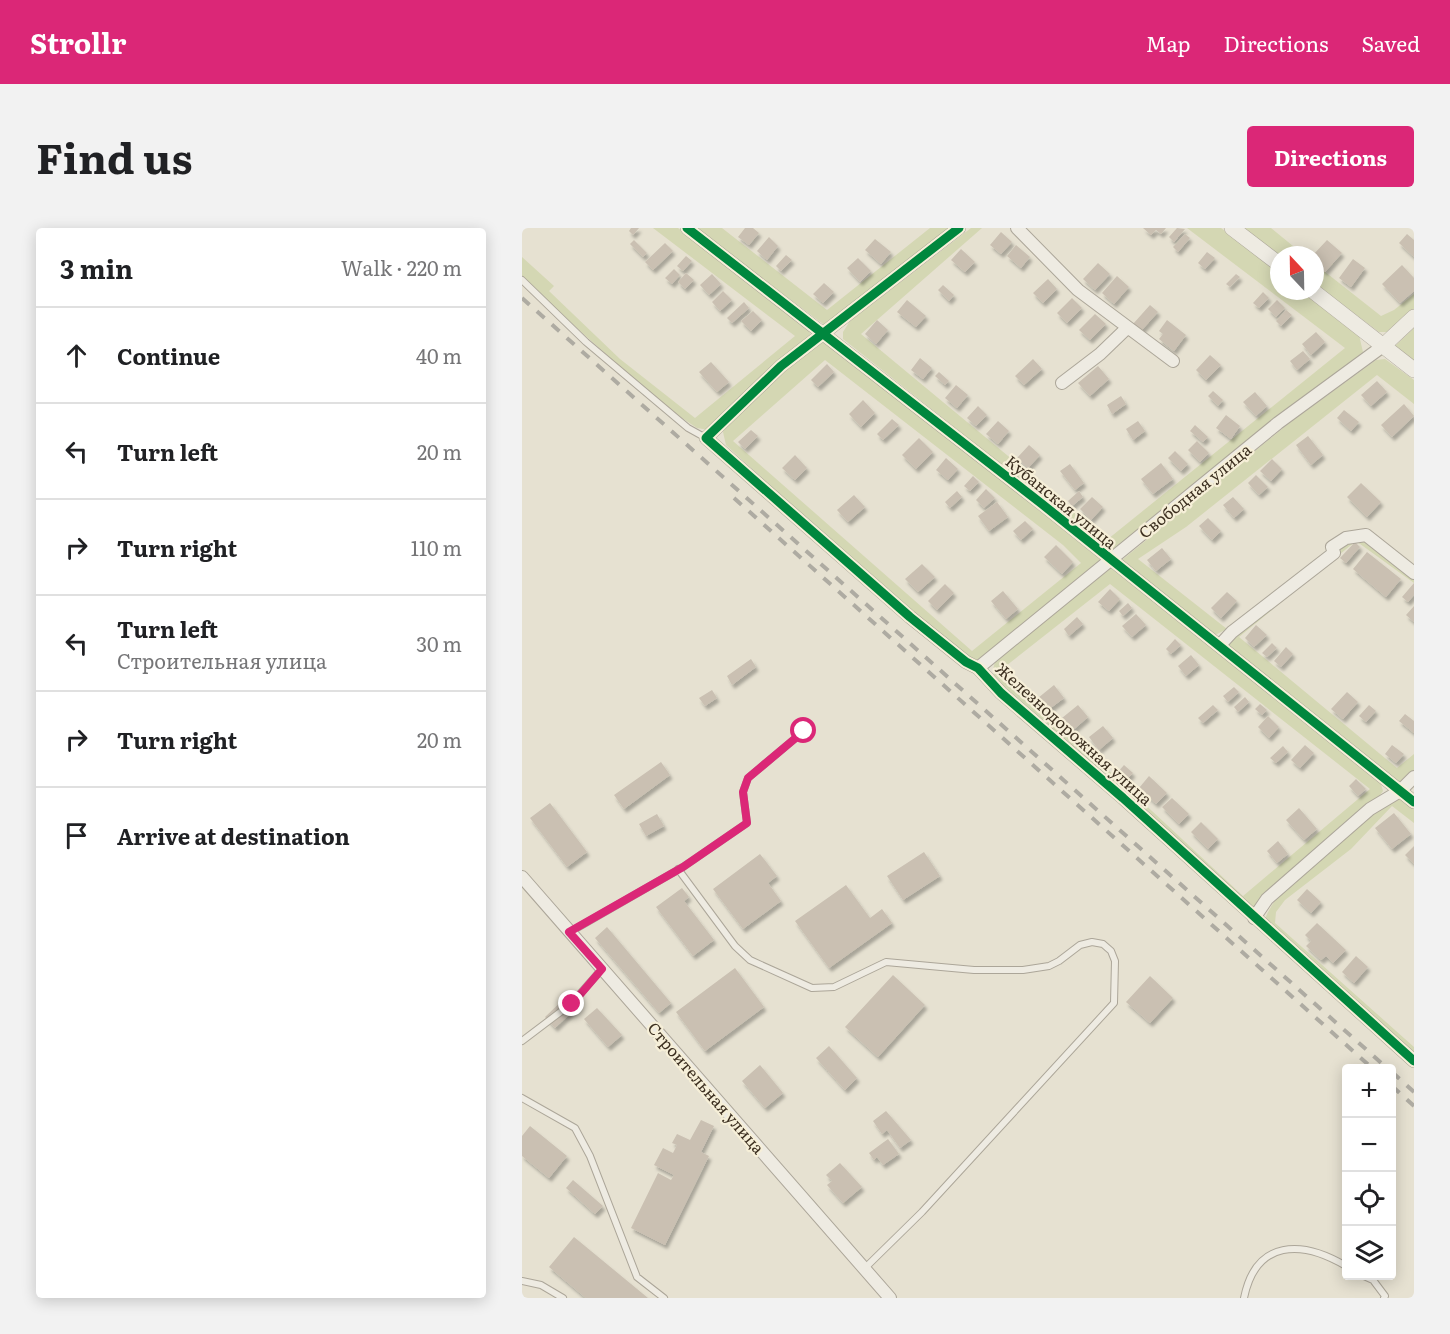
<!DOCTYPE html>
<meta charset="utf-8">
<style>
:root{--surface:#fff;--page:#f2f2f2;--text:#202124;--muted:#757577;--line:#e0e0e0;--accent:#db2777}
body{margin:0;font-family:Literata,serif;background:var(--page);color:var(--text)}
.controls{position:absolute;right:18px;bottom:18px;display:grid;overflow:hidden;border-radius:6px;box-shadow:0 3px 15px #0003}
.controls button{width:54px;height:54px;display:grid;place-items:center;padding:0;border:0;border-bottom:2px solid var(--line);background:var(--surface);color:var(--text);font:30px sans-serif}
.compass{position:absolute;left:748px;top:18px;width:54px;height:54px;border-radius:50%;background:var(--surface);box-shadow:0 3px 15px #0003;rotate:338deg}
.stop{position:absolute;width:18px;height:18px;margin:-14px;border:4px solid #db2777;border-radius:50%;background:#fff}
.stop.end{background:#db2777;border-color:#fff;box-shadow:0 2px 6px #0008}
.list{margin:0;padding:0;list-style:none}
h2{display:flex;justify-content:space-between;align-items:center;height:78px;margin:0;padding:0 24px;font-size:26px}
h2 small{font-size:20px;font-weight:400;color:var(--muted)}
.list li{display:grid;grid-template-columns:39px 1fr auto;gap:18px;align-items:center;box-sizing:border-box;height:96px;padding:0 24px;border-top:2px solid var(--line)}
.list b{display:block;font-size:22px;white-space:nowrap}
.list p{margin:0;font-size:20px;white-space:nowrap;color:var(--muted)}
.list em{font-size:20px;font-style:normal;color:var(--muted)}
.icon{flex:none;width:33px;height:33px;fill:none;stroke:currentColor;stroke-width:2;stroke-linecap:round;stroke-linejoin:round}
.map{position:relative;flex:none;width:892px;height:1070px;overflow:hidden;border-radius:6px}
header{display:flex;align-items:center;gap:36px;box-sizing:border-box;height:84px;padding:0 30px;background:var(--accent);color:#fff}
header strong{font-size:28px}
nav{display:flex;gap:33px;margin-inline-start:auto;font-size:21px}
.intro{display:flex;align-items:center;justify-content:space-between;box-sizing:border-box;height:144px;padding:0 36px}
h1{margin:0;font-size:42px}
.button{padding:15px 27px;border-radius:6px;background:var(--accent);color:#fff;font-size:21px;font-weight:700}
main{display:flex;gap:36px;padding:0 36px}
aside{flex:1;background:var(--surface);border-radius:6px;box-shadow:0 3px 15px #0003}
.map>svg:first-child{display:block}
</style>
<header>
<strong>Strollr</strong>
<nav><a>Map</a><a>Directions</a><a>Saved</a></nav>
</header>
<div class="intro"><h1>Find us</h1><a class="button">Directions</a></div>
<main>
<aside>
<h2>3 min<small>Walk · 220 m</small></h2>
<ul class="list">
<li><svg class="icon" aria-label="ahead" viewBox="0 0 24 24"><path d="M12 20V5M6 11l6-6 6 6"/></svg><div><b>Continue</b></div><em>40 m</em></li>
<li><svg class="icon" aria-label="left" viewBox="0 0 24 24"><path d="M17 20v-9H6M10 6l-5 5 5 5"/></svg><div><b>Turn left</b></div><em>20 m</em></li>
<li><svg class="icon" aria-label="right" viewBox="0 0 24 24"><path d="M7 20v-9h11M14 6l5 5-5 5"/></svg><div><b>Turn right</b></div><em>110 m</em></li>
<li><svg class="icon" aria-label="left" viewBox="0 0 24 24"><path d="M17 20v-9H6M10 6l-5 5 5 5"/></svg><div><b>Turn left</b><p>Строительная улица</p></div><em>30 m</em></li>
<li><svg class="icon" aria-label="right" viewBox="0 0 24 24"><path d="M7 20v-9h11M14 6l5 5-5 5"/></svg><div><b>Turn right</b></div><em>20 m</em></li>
<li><svg class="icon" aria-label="arrive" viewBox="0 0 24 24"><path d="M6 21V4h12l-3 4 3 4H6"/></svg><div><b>Arrive at destination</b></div></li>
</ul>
</aside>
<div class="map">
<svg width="892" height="1070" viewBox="0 0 892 1070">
<defs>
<filter id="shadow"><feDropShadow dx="2.5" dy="4" stdDeviation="1.5" flood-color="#0004"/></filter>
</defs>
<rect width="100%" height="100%" fill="#e6e1d1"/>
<path fill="#d4d7b3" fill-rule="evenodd" d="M 131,0 L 156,0 L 286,101 L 289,108 L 187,202 L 175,200 L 142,178 L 0,51 L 0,29 L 32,58 L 27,63 L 98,131 L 173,190 L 273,108 Z
M 173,0 L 200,0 L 305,82 L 408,0 L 430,0 L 311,96 L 301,96 Z
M 449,0 L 460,0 L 339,106 L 586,311 L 823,120 L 665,0 L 699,0 L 757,45 L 757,63 L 780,63 L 837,107 L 841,124 L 590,324 L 321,111 L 321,104 L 328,93 Z
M 720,0 L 749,0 L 782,27 L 757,27 Z
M 793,36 L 859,88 L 872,82 L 892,66 L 892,83 L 867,104 L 857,104 L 793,56 Z
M 892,100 L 892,133 L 873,118 Z
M 302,114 L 493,261 L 582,334 L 457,434 L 443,430 L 385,383 L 204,217 L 201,204 C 213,186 282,118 302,114 ZM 303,132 L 541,317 L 559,335 L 450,423 L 211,213 Z
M 863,131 L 892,152 L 892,176 L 855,147 L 664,299 L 616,331 L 705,401 L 693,407 L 682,400 L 600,332 L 766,196 L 854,132 Z
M 835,311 L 845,314 L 892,352 L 892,355 L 834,313 L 717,409 L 875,540 L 892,526 L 892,543 L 879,555 L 873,553 L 704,416 L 826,314 Z
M 588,338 L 859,556 L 861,563 L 854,573 L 731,681 L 477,459 C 471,448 469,441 475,430 ZM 588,356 L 848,561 L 721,668 L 539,498 L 475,445 Z
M 872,569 L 884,573 L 892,579 L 892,595 L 870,578 L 829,621 L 763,672 L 754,684 L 753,695 L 892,819 L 892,827 L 743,692 C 749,661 844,591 872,569 Z"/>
<path fill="#cac0b2" filter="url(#shadow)" d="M 109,0 L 117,0 L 111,7 L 107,3 Z
M 223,0 L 231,0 L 237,5 L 227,17 L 216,9 Z
M 621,0 L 644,0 L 639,6 L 634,2 L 629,7 Z
M 655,0 L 663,1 L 652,14 L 647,9 Z
M 479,4 L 490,14 L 479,26 L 468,17 Z
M 663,6 L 668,10 L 656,24 L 651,19 Z
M 885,6 L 892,12 L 892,29 L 877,15 Z
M 247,9 L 256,18 L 245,32 L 235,23 Z
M 353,11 L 369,24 L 359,36 L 343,22 Z
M 112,12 L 125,25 L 121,29 L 108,16 Z
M 805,12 L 820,25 L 803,44 L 793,35 L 791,27 Z
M 143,15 L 151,23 L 131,42 L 123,34 Z
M 494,17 L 508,29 L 499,40 L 485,28 Z
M 439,21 L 453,34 L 443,44 L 429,32 Z
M 685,24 L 693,30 L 683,41 L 676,35 Z
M 264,27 L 270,32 L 259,43 L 254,38 Z
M 164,28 L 170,33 L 161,43 L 155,38 Z
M 336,30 L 349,43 L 338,54 L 325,40 Z
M 831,31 L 843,40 L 829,59 L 817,50 Z
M 576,35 L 588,46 L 573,62 L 561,51 Z
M 880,37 L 892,50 L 892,63 L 878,75 L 860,56 Z
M 152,41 L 158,47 L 150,56 L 143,50 Z
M 164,45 L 172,52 L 163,61 L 156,54 Z
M 190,46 L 199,56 L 187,67 L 178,57 Z
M 714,46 L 718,49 L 708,59 L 704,56 Z
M 595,48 L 607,59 L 592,76 L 580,65 Z
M 526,51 L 535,61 L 521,75 L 511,65 Z
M 302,55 L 312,64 L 301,75 L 291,66 Z
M 421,57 L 432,67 L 427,73 L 416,62 Z
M 201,63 L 210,72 L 198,83 L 190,74 Z
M 741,64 L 747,70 L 737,80 L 731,75 Z
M 550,70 L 560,80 L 545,95 L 535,85 Z
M 385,72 L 404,88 L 394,99 L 375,84 Z
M 755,72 L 763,80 L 754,89 L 746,81 Z
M 222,74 L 227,80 L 210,95 L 205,90 Z
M 628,77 L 636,84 L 619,103 L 611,96 Z
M 764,82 L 770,87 L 759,98 L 754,93 Z
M 231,83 L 240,92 L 229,103 L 219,93 Z
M 573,86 L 584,96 L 568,112 L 557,102 Z
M 355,92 L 366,102 L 354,116 L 343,106 Z
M 645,92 L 664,107 L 652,123 L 637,111 L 641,106 L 637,103 Z
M 794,104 L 803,114 L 789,127 L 780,116 Z
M 781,123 L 788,131 L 775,142 L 768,133 Z
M 688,127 L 699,137 L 684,152 L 674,142 Z
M 398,130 L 410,140 L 401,151 L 389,142 Z
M 511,131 L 520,141 L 502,157 L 493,148 Z
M 189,134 L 207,154 L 195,164 L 177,144 Z
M 305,136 L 312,144 L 296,159 L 289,152 Z
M 576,138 L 587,151 L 568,168 L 556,155 Z
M 417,144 L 427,153 L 423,157 L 413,148 Z
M 855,153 L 865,164 L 849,178 L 839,167 Z
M 434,157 L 446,167 L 435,180 L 423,170 Z
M 691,163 L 701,172 L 696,178 L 686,168 Z
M 733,164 L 745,178 L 734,188 L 721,174 Z
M 599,168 L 604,176 L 590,186 L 585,177 Z
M 341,172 L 353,185 L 339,199 L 327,186 Z
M 882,176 L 892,188 L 870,209 L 859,197 Z
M 456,178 L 465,187 L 454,198 L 445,190 Z
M 822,182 L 837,194 L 829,203 L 815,190 Z
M 704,187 L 718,198 L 709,211 L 694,200 Z
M 370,191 L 377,197 L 361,212 L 355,206 Z
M 476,193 L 487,203 L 476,216 L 464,206 Z
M 616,193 L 623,203 L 611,212 L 604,201 Z
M 673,197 L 686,209 L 681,214 L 668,203 Z
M 229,202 L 236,208 L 223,221 L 216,214 Z
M 786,208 L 801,227 L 789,237 L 774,217 Z
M 397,210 L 411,224 L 394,241 L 380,227 Z
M 675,213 L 687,225 L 678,234 L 666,222 Z
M 507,217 L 518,227 L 506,240 L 495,230 Z
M 653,223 L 666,236 L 659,243 L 646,230 Z
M 273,227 L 285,240 L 273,252 L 260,240 Z
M 424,230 L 436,241 L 426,252 L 414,242 Z
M 750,231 L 760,241 L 749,253 L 738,243 Z
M 639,235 L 651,251 L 631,266 L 619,251 Z
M 548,236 L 562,255 L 553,262 L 538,243 Z
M 734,247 L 746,259 L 737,267 L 726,255 Z
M 451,248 L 457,254 L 448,263 L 442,258 Z
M 839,255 L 859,274 L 845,289 L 825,269 Z
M 464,261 L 473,270 L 462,280 L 454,272 Z
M 435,263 L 440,269 L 428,280 L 423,274 Z
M 557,263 L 561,269 L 550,278 L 546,273 Z
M 332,267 L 343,279 L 326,294 L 315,282 Z
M 570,269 L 581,279 L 569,292 L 558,281 Z
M 711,269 L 722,281 L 712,290 L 701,277 Z
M 475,274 L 486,289 L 467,303 L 456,288 Z
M 686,290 L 699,303 L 690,312 L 677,298 Z
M 503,293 L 511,301 L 499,312 L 491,303 Z
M 833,314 L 838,319 L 824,335 L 818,330 Z
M 534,317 L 551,334 L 540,346 L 522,329 Z
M 640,320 L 649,331 L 634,343 L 625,332 Z
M 845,324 L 879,351 L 864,369 L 831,341 Z
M 400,336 L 413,349 L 396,364 L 383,351 Z
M 892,355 L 892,367 L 886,374 L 880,369 Z
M 423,356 L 432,365 L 415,382 L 406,373 Z
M 588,361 L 598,371 L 587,383 L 576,374 Z
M 481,363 L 496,381 L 484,391 L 469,373 Z
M 705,364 L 715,373 L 699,390 L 689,380 Z
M 606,375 L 610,380 L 601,388 L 597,383 Z
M 892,378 L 892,394 L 884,387 Z
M 614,386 L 624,397 L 610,409 L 600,398 Z
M 555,389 L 561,396 L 547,408 L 542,401 Z
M 734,397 L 745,407 L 732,419 L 723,410 Z
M 653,411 L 659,417 L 649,426 L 644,421 Z
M 750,415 L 755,420 L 745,429 L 740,425 Z
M 764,419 L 771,426 L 759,439 L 752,433 Z
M 669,427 L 677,437 L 664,448 L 656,438 Z
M 229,431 L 234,439 L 210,457 L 205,448 Z
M 532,457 L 542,470 L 526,482 L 516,470 Z
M 712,459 L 717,464 L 706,474 L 701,468 Z
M 190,462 L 195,470 L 183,478 L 177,470 Z
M 825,464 L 836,474 L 821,491 L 809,481 Z
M 723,469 L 727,474 L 716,484 L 712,479 Z
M 738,476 L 745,482 L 740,487 L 733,481 Z
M 556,477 L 566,489 L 550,503 L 540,490 Z
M 691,477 L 696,482 L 681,495 L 676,490 Z
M 847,477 L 854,483 L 844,494 L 837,488 Z
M 883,486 L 892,493 L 892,505 L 877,493 Z
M 746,488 L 757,499 L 747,510 L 736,499 Z
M 581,498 L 591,510 L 577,522 L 567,509 Z
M 783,517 L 792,525 L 778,540 L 769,532 Z
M 870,517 L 882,526 L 874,535 L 863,526 Z
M 761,518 L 766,524 L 754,535 L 748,530 Z
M 139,534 L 148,547 L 102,581 L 92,567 Z
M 602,537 L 611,545 L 603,553 L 595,545 Z
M 627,548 L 645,565 L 634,576 L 617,560 Z
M 834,551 L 844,561 L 836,568 L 827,558 Z
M 650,570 L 667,586 L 657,596 L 640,579 Z
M 28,575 L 65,624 L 45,639 L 8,590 Z
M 777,580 L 795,601 L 782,612 L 764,592 Z
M 872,585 L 889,606 L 870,621 L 853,600 Z
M 135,586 L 142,598 L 124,608 L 117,596 Z
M 679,594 L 696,611 L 686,621 L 669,604 Z
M 756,613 L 766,626 L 755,635 L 745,623 Z
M 892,618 L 892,636 L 883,627 Z
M 402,624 L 418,648 L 381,672 L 365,648 Z
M 238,626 L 255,648 L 246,655 L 259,673 L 221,701 L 191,661 Z
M 324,657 L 348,690 L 360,681 L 370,695 L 307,740 L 273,693 Z
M 160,660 L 167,669 L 162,673 L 192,712 L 171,728 L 134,679 Z
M 785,661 L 799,674 L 789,685 L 775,672 Z
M 795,695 L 824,722 L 811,735 L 804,728 L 799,732 L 784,718 L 789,713 L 783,707 Z
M 85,699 L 149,775 L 137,785 L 73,710 Z
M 834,728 L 846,739 L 832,755 L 820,744 Z
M 213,740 L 242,779 L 183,823 L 154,784 Z
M 371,747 L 403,777 L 356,829 L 323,799 Z
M 628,748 L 651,770 L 628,795 L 604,774 Z
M 44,769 L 54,780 L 33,800 L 23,789 Z
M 75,780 L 100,807 L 86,819 L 62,791 Z
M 307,818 L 335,850 L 323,862 L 294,830 Z
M 238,837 L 261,865 L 243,880 L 220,853 Z
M 364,883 L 389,912 L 378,920 L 365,902 L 360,906 L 351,893 Z
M 179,892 L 192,898 L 179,924 L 187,928 L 143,1017 L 109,1000 L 136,945 L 149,952 L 152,947 L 132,937 L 141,920 L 151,925 L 155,917 L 150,915 L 155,906 L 168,912 Z
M 8,898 L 45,928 L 27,950 L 0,928 L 0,908 Z
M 366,911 L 377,926 L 361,937 L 355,929 L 352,932 L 347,925 Z
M 318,935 L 340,959 L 321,975 L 305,957 L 310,953 L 304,947 Z
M 51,952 L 81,978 L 73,986 L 44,960 Z
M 52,1009 L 126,1070 L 64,1070 L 27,1039 Z"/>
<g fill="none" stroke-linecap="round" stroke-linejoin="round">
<g stroke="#aca699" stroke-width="8">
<path id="service" d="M 0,52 L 64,114 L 166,200 L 184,210
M 156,641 L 213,718 L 228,732 L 290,760 L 312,759 L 364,734 L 452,742 L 501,742 L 527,738 L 537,733 L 558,717 L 570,714 L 581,716 L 589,723 L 593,733 L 592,775 L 400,984 L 343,1040
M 48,704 L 161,639 L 225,595 L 221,564 L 226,550 L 282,503
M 0,813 L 49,776 L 80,741
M 0,870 L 53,900 L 68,928 L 115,1049 L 142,1070
M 842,1048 L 851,1052 L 863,1068 L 862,1070
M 0,1053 L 19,1057 L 41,1070
M 722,1070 C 734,1011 780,1012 824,1038"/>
</g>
<g stroke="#aca699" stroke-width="14">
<path id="minor" d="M 165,0 L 520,276 L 892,574
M 437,0 L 259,138 L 184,210 L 388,389 L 444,434 L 456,440 L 479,465 L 601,570 L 892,833
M 495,0 L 556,62 L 651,133
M 540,155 L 578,126 L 605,100
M 698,417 L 710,404 L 812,325 L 810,319 L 824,310 L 844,307 L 892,345
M 456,440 L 756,195 L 861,118
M 0,649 L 368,1070
M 732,690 L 745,671 L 848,581 L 878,563 L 892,549"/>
</g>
<g stroke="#aca699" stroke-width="16">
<path id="tertiary" d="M 710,0 L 757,36
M 791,63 L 892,142
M 861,118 L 892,89"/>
</g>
<use href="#service" stroke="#eeebe2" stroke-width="6"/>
<use href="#minor" stroke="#eeebe2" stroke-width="12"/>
<use href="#tertiary" stroke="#eeebe2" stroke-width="15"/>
<path stroke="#aeaba2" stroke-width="4" stroke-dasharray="10 10" stroke-linecap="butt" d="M 0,70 L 865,840
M 212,270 L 850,840
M 870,844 L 892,864
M 870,858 L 892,878"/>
<g stroke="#f6efd8" stroke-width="13">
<path id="cycleway" d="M 165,0 L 520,276 L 892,574
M 437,0 L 259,138 L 184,210 L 388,389 L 444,434 L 456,440 L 479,465 L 601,570 L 892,833"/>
</g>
<use href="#cycleway" stroke="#00873e" stroke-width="9"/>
</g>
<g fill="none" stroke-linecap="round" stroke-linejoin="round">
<path stroke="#db2777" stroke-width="8" d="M 50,776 L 80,741 L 47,704 L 161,639 L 225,595 L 221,564 L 226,550 L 282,503"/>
</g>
<g text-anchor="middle" stroke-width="4.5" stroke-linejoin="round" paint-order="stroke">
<g font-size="16" fill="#3c2f20" stroke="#f6efd8">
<text transform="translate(673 263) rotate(-39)" y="6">Свободная улица</text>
<text transform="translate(539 274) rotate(39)" y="6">Кубанская улица</text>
<text transform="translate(552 506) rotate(42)" y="6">Железнодорожная улица</text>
<text transform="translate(184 860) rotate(49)" y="6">Строительная улица</text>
</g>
</g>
</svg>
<div class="controls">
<button>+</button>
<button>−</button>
<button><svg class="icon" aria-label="locate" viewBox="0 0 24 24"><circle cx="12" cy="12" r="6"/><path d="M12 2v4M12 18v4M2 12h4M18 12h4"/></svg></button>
<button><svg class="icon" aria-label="layers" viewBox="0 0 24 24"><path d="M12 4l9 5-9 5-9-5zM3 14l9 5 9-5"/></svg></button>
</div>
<svg class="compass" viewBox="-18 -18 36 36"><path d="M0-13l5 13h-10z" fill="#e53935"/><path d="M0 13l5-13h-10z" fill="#757577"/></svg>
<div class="stop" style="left:282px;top:503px"></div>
<div class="stop end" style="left:50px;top:776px"></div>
</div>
</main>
